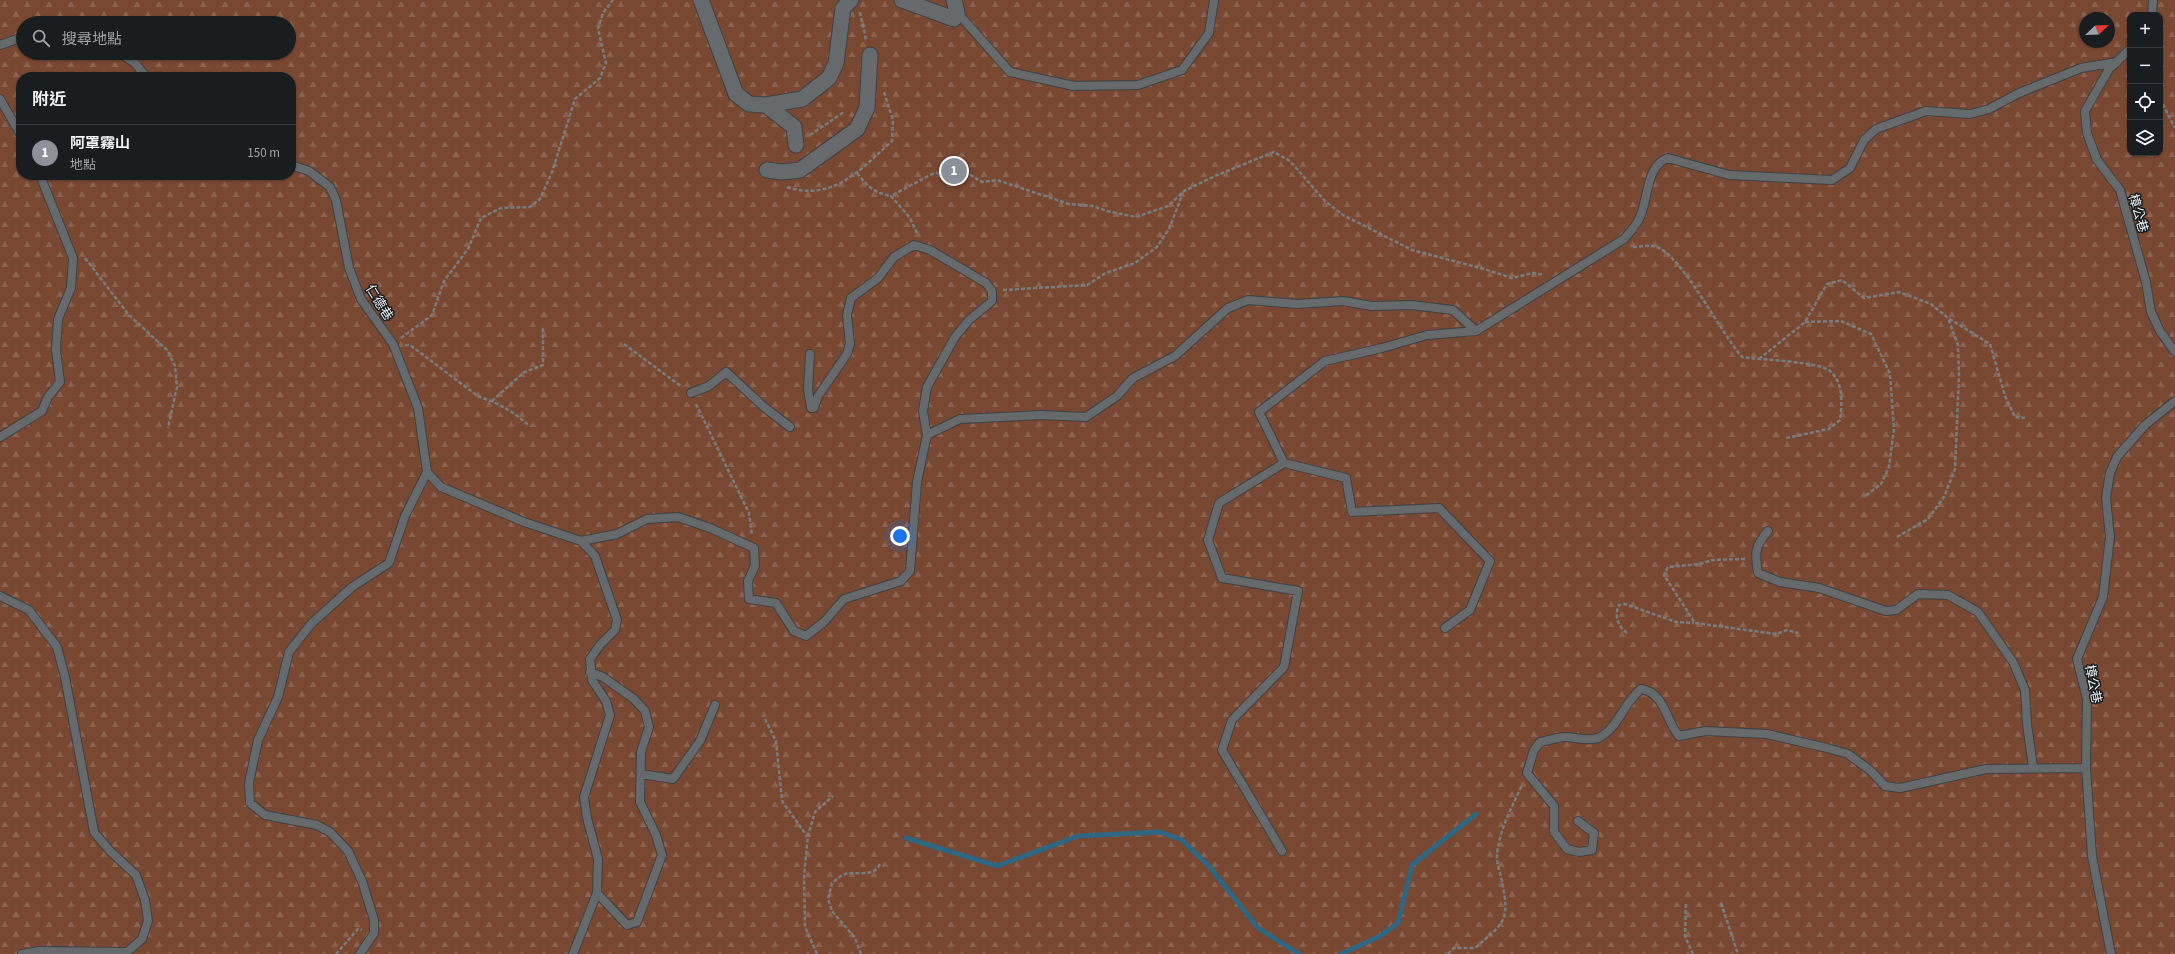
<!DOCTYPE html>
<html lang="zh-TW">
<meta charset="utf-8">
<style>
:root{--surface:#1a1d1f;--page:#272a2c;--text:#f1f3f6;--muted:#9fa2a4;--line:#383b3d;--accent:#8c9099}
body{margin:0;font-family:"Source Sans 3","Noto Sans TC",sans-serif;background:var(--page);color:var(--text)}
.controls{position:absolute;right:12px;top:12px;display:grid;overflow:hidden;border-radius:8px;box-shadow:0 1px 3px #0004}
.controls button{width:36px;height:36px;display:grid;place-items:center;padding:0;border:0;border-bottom:1px solid var(--line);background:var(--surface);color:var(--text);font:20px sans-serif}
.compass{position:absolute;left:2079px;top:12px;width:36px;height:36px;border-radius:50%;background:var(--surface);box-shadow:0 1px 3px #0004;rotate:67deg}
.you{position:absolute;left:900px;top:536px;width:14px;height:14px;margin:-10px;border:3px solid #fff;border-radius:50%;background:#1a73e8;box-shadow:0 0 0 6px #1a73e833}
.badge{display:grid;place-items:center;width:26px;height:26px;border-radius:50%;background:var(--accent);color:#fff;font-size:13px;font-weight:700}
.pin{position:absolute;translate:-50% -50%;border:2px solid #fff;box-shadow:0 1px 4px #0006}
.list{margin:0;padding:0;list-style:none}
h2{display:flex;justify-content:space-between;align-items:center;height:52px;margin:0;padding:0 16px;font-size:17px}
h2 small{font-size:13px;font-weight:400;color:var(--muted)}
.list li{display:grid;grid-template-columns:26px 1fr auto;gap:12px;align-items:center;box-sizing:border-box;height:56px;padding:0 16px;border-top:1px solid var(--line)}
.list b{display:block;font-size:15px;white-space:nowrap}
.list p{margin:0;font-size:13px;white-space:nowrap;color:var(--muted)}
.list em{font-size:13px;font-style:normal;color:var(--muted)}
.icon{flex:none;width:22px;height:22px;fill:none;stroke:currentColor;stroke-width:2;stroke-linecap:round;stroke-linejoin:round}
.map{position:relative;flex:none;width:2175px;height:954px;overflow:hidden}
.search{position:absolute;background:var(--surface);box-shadow:0 1px 3px #0004;left:16px;top:16px;width:280px;height:44px;display:flex;align-items:center;gap:10px;box-sizing:border-box;padding:0 14px;border-radius:22px;color:var(--muted);font-size:15px}
.panel{position:absolute;background:var(--surface);box-shadow:0 1px 3px #0004;left:16px;top:72px;width:280px;height:108px;border-radius:16px}
.map>svg:first-child{display:block}
</style>
<div class="map">
<svg width="2175" height="954" viewBox="0 0 2175 954">
<defs>
<pattern id="forest-firs" width="22" height="20" patternUnits="userSpaceOnUse"><rect width="22" height="20" fill="#784832"/><path d="M5 1l3.5 6h-7zM16 11l3.5 6h-7z" fill="#8c6350"/></pattern>
</defs>
<rect width="100%" height="100%" fill="#232729"/>
<path fill="url(#forest-firs)" fill-rule="evenodd" d="M 0,0 L 2175,0 L 2175,954 L 0,954 ZM 2130,15 L 2160,15 L 2160,153 L 2130,153 ZM 2085,18 L 2109,18 L 2109,42 L 2085,42 ZM 23,23 L 289,23 L 289,53 L 23,53 ZM 21,77 L 291,77 L 291,175 L 21,175 Z"/>
<g fill="none" stroke-linecap="round" stroke-linejoin="round">
<path stroke="#2f6682" stroke-width="5" d="M 906,838 L 997,866 L 1078,836 L 1160,832 L 1182,840 L 1209,866 L 1258,928 L 1299,954
M 1341,954 L 1380,936 L 1398,923 L 1412,865 L 1476,814"/>
<g stroke="#3e4143" stroke-width="10">
<path id="service" d="M 957,12 L 1010,72 L 1074,86 L 1138,85 L 1182,70 L 1209,33 L 1214,0
M 2152,15 L 2153,0
M 0,45 L 23,37
M 2130,49 L 2109,69 L 2085,111 L 2087,133 L 2097,160 L 2120,190 L 2146,282 L 2151,312 L 2160,331 L 2175,352
M 120,53 L 135,63 L 146,77
M 0,99 L 21,135
M 291,165 L 309,171 L 330,187 L 336,200 L 349,268 L 361,299 L 393,344 L 418,408 L 427,472
M 810,354 L 808,389 L 811,408 L 814,408 L 818,396 L 847,354 L 850,344 L 847,315 L 851,298 L 878,278 L 894,257 L 914,245 L 930,250 L 986,283 L 992,291 L 992,301 L 969,320 L 955,337 L 927,387 L 923,411 L 927,435
M 691,393 L 709,386 L 726,372 L 764,407 L 790,427
M 0,437 L 42,411 L 48,397 L 60,382 L 56,349 L 58,319 L 71,288 L 73,258 L 40,175
M 427,472 L 441,487 L 524,522 L 581,541 L 617,534 L 647,519 L 678,517 L 710,528 L 754,548 L 755,566 L 748,581 L 749,599 L 776,603 L 794,631 L 806,636 L 824,622 L 844,599 L 901,581 L 910,571 L 917,482 L 927,435 L 960,419 L 1041,415 L 1086,417 L 1117,396 L 1133,378 L 1175,356 L 1228,308 L 1248,300 L 1297,304 L 1343,301 L 1372,306 L 1411,305 L 1453,310 L 1476,331
M 1768,531 C 1754,547 1755,554 1758,573 L 1780,582 L 1819,588 L 1886,611 L 1896,610 L 1918,594 L 1948,595 L 1978,612 L 2013,662 L 2025,690 L 2027,724 L 2033,767
M 0,596 L 29,610 L 57,647 L 65,677 L 94,832 L 110,851 L 136,875 L 145,900 L 148,921 L 142,939 L 127,952 L 39,951 L 22,954
M 1445,628 L 1470,610 L 1490,561 L 1439,508 L 1352,512 L 1346,478 L 1284,463 L 1259,412 L 1325,361 L 1382,348 L 1427,335 L 1476,331 L 1624,239 C 1629,233 1636,226 1639,219 C 1649,200 1645,166 1668,158 L 1729,175 L 1832,180 L 1850,168 L 1864,140 L 1876,129 L 1926,111 L 1970,114 L 1989,109 L 2019,93 L 2081,68 L 2117,62
M 590,672 L 603,677 L 634,699 L 645,711 L 649,727 L 641,752 L 640,802 L 656,835 L 662,855 L 637,922 L 627,925 L 597,893
M 641,774 L 673,779 L 700,741 L 715,705
M 1578,821 L 1594,833 L 1592,850 L 1579,852 L 1567,849 L 1554,832 L 1554,806 L 1527,773 L 1534,750 L 1540,742 C 1548,741 1557,737 1565,737 C 1576,737 1587,742 1598,738 C 1618,729 1624,702 1641,689 C 1665,693 1665,719 1679,736 L 1705,731 L 1767,734 L 1827,748 L 1848,754 L 1871,771 L 1885,786 L 1900,788 L 1986,769 L 2086,768
M 1282,851 L 1222,750 L 1232,720 L 1284,667 L 1298,591 L 1222,578 L 1208,540 L 1219,503 L 1284,463
M 360,954 L 374,933 L 374,920 L 362,881 L 348,851 L 330,832 L 317,825 L 265,815 L 250,803 L 249,783 L 258,740 L 278,697 L 289,652 L 311,624 L 352,587 L 389,563 L 405,516 L 427,472
M 573,954 L 597,893 L 598,859 L 587,818 L 584,797 L 610,715 L 606,701 L 592,680 L 590,659 L 600,645 L 615,630 L 617,620 L 595,556 L 581,541
M 2111,954 L 2092,856 L 2086,768 L 2087,699 L 2077,659 L 2103,597 L 2110,537 L 2106,498 L 2110,473 L 2117,457 L 2145,425 L 2175,401"/>
</g>
<g stroke="#3e4143" stroke-width="17">
<path id="minor" d="M 701,0 L 736,94 L 749,104 L 766,105 L 802,99 L 829,78 L 836,63 L 843,8 L 851,0
M 902,0 L 954,19 L 957,12 L 954,0
M 766,105 L 794,127 L 796,145
M 767,170 L 782,172 L 800,170 L 857,129 L 867,108 L 870,55"/>
</g>
<path stroke="#7a7d7f" stroke-width="2.5" stroke-dasharray="4 2" stroke-linecap="butt" d="M 860,12 L 866,40
M 2160,99 L 2175,128
M 810,135 L 844,112
M 857,173 C 867,186 874,193 891,196
M 787,187 C 833,202 860,170 892,141 L 893,120 L 884,92
M 917,233 L 910,218 L 891,196 L 932,174 L 961,169 L 982,182 L 997,180 L 1069,204 L 1092,206 L 1111,212 L 1136,217 L 1168,206 L 1184,191 L 1215,176 L 1274,152 L 1290,161 L 1325,201 L 1343,215 L 1412,250 L 1484,269 L 1512,278 L 1533,273 L 1544,275
M 1633,247 C 1640,247 1651,244 1657,247 C 1682,256 1721,333 1742,357 C 1761,360 1818,361 1830,371 C 1844,383 1842,404 1840,420 L 1829,429 L 1786,438
M 85,258 L 129,315 L 167,350 L 175,366 L 177,387 L 168,428
M 1003,290 L 1087,285 L 1106,273 L 1135,263 L 1157,247 L 1169,229 L 1183,193
M 1805,322 L 1841,321 L 1871,334 L 1890,374 L 1894,429 L 1889,467 L 1881,484 L 1864,497
M 401,338 L 432,315 L 444,281 L 468,249 L 481,218 L 501,208 L 530,207 L 540,199 L 552,172 L 575,99 L 600,78 L 606,63 L 598,29 L 603,13 L 613,0
M 624,344 L 682,387
M 405,345 L 410,345 L 479,397 C 497,402 516,413 529,426
M 1759,359 L 1805,322 L 1827,284 L 1842,280 L 1864,298 L 1899,292 L 1931,304 L 1948,318 L 1990,344 L 2005,396 L 2015,417 L 2025,418
M 492,401 L 523,373 L 543,365 L 543,326
M 696,404 L 749,513 L 752,534
M 1897,537 L 1928,519 L 1944,497 L 1955,469 L 1959,375 L 1958,345 L 1948,318
M 1745,559 L 1712,560 L 1700,564 L 1668,567 L 1664,575 L 1695,623 L 1776,634 L 1787,630 L 1798,633
M 1627,633 C 1618,627 1614,615 1619,605 L 1625,604 L 1676,622 L 1694,623
M 765,719 L 776,741 L 782,801 L 807,836
M 1721,903 L 1738,954
M 1686,904 L 1685,936 L 1693,954
M 336,954 L 358,929 L 362,930
M 817,954 L 805,927 L 804,875 L 808,836 L 815,812 L 833,796
M 861,954 L 855,938 L 832,911 L 828,899 L 832,883 C 836,880 841,875 845,874 C 859,871 873,878 880,864
M 1448,954 L 1454,948 L 1475,948 C 1505,922 1510,921 1502,881 C 1500,873 1497,864 1497,857 C 1498,832 1512,807 1522,785"/>
<use href="#service" stroke="#666a6d" stroke-width="8"/>
<use href="#minor" stroke="#666a6d" stroke-width="15"/>
</g>
<g text-anchor="middle" stroke-width="3" stroke-linejoin="round" paint-order="stroke">
<g font-size="13" fill="#edeff1" stroke="#191d1f">
<text transform="translate(2139 213) rotate(74)" y="5">樟公巷</text>
<text transform="translate(380 302) rotate(58)" y="5">仁德巷</text>
<text transform="translate(2094 684) rotate(79)" y="5">樟公巷</text>
</g>
</g>
</svg>
<div class="controls">
<button>+</button>
<button>−</button>
<button><svg class="icon" aria-label="locate" viewBox="0 0 24 24"><circle cx="12" cy="12" r="6"/><path d="M12 2v4M12 18v4M2 12h4M18 12h4"/></svg></button>
<button><svg class="icon" aria-label="layers" viewBox="0 0 24 24"><path d="M12 4l9 5-9 5-9-5zM3 14l9 5 9-5"/></svg></button>
</div>
<svg class="compass" viewBox="-18 -18 36 36"><path d="M0-13l5 13h-10z" fill="#e53935"/><path d="M0 13l5-13h-10z" fill="#9fa2a4"/></svg>
<div class="you"></div>
<div class="pin badge" style="left:954px;top:171px">1</div>
<div class="search"><svg class="icon" aria-label="search" viewBox="0 0 24 24"><circle cx="10" cy="10" r="6"/><path d="M15 15l6 6"/></svg>搜尋地點</div>
<section class="panel">
<h2>附近<small></small></h2>
<ul class="list">
<li><span class="badge">1</span><div><b>阿罩霧山</b><p>地點</p></div><em>150 m</em></li>
</ul>
</section>
</div>
